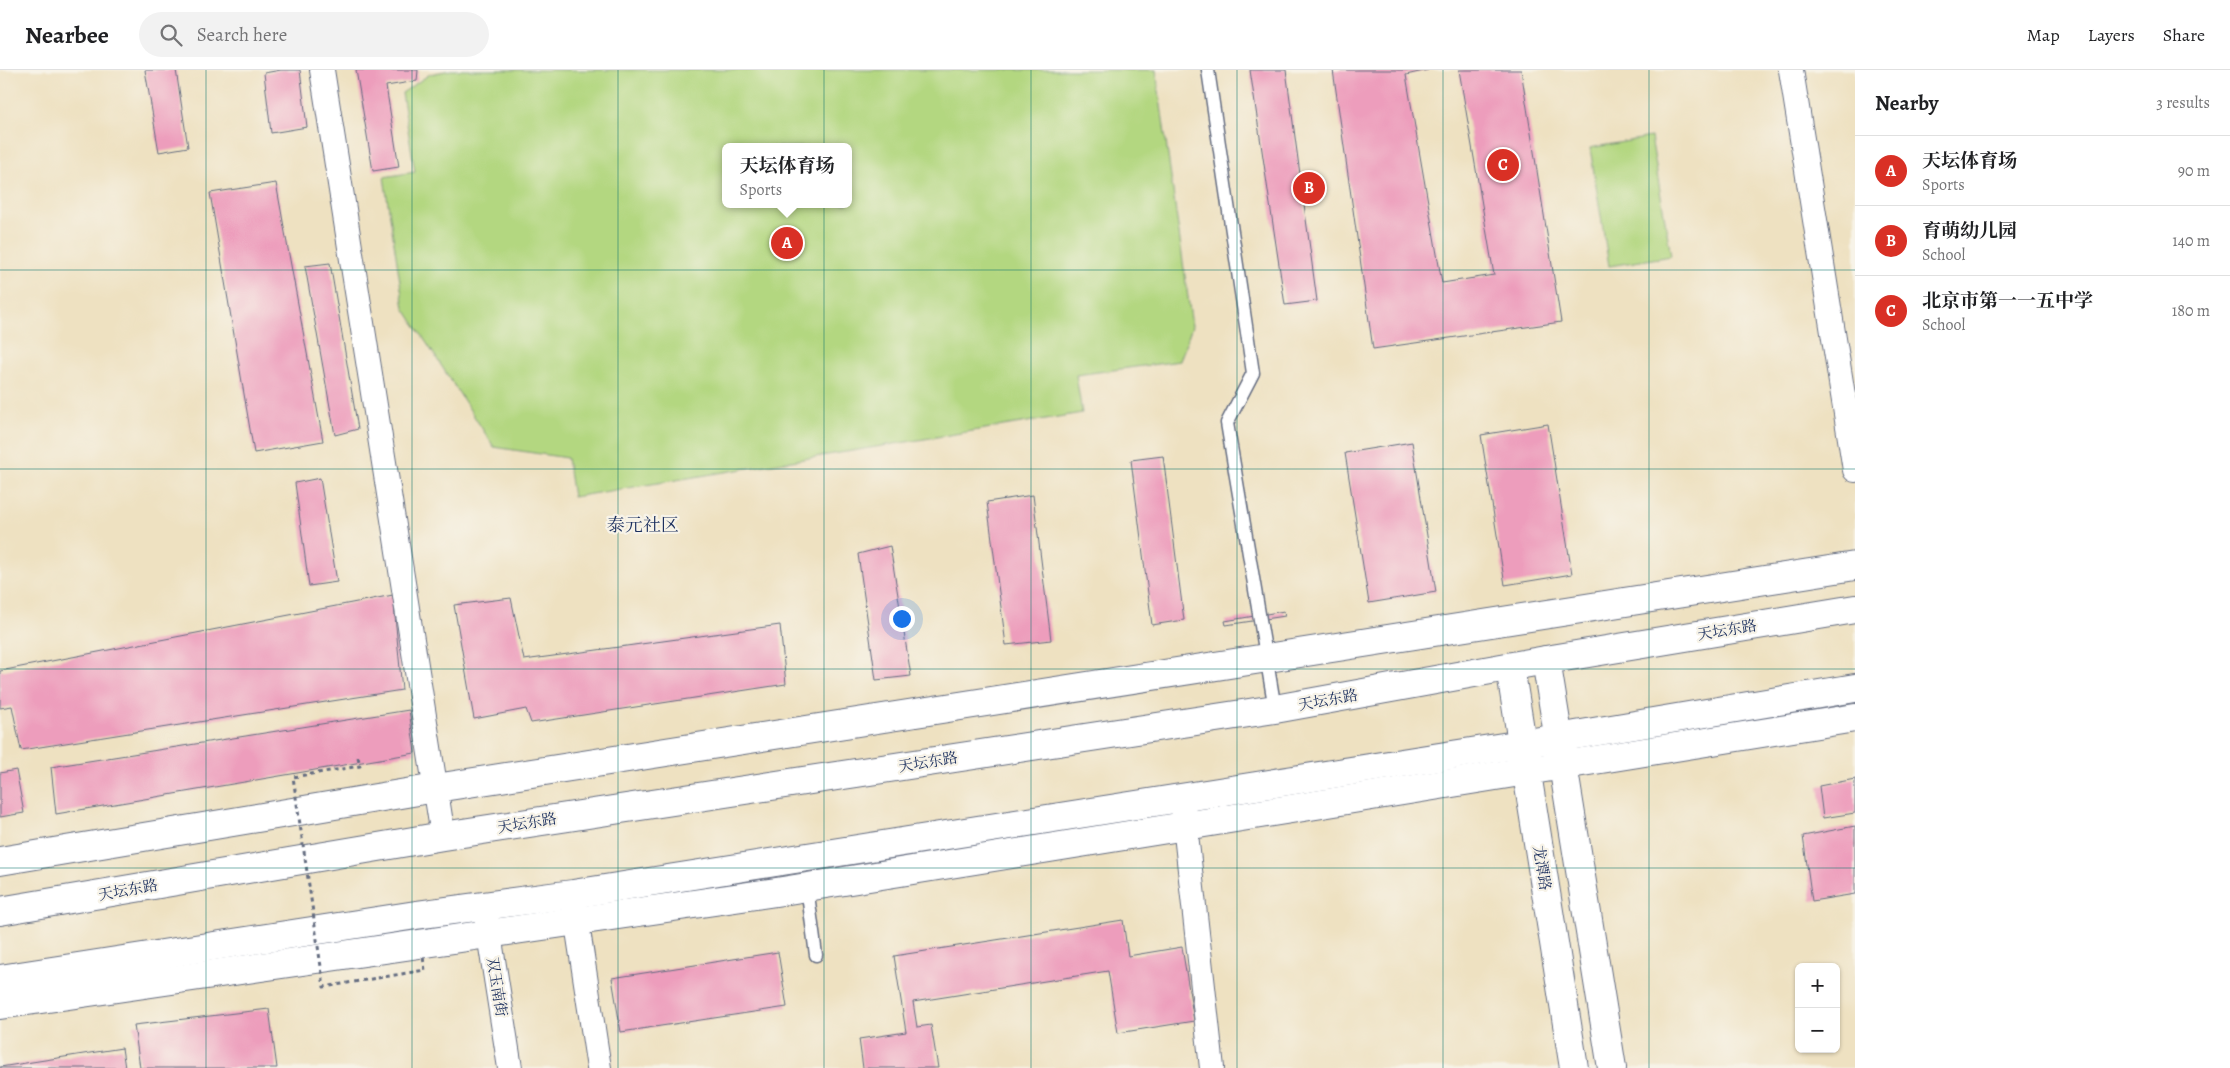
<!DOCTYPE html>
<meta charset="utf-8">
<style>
:root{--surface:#fff;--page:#f2f2f2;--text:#202124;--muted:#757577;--line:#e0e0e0;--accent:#d93025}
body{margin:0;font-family:Alegreya,"Noto Serif SC",serif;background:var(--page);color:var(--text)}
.controls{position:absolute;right:15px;bottom:15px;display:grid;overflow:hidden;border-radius:8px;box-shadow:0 1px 4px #0004}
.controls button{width:45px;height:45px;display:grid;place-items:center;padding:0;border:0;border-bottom:1px solid var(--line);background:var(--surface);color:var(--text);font:25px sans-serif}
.you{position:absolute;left:901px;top:548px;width:18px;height:18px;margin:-12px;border:4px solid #fff;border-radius:50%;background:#1a73e8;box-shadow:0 0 0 8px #1a73e833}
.badge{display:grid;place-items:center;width:32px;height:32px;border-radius:50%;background:var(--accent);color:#fff;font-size:16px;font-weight:700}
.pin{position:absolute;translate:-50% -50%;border:2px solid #fff;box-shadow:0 1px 5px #0006}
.popup{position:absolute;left:722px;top:73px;width:130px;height:65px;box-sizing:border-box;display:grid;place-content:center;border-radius:8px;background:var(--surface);filter:drop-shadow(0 1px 4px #0005);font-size:16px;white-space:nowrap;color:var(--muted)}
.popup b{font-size:19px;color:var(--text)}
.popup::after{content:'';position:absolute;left:50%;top:100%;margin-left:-10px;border:10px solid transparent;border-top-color:var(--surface)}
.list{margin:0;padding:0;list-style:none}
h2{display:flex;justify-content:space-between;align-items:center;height:65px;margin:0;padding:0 20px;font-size:21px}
h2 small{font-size:16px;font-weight:400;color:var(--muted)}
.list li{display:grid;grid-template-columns:32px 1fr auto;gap:15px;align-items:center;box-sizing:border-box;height:70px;padding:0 20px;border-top:1px solid var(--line)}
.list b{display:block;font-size:19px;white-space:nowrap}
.list p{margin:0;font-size:16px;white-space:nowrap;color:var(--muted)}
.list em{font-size:16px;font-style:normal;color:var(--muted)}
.icon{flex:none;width:28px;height:28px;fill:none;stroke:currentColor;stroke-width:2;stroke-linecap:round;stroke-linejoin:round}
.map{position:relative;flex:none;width:1855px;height:998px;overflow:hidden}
header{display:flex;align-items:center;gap:30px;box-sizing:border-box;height:70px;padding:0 25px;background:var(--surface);border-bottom:1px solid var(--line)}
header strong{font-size:24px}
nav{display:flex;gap:28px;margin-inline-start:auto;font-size:18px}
.search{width:350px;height:45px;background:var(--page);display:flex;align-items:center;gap:12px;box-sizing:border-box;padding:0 18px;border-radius:28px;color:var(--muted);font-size:19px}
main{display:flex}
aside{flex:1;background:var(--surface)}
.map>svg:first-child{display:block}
</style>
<header>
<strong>Nearbee</strong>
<div class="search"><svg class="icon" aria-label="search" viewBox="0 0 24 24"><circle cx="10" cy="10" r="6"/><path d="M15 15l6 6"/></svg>Search here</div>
<nav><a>Map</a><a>Layers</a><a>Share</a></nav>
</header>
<main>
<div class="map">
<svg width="1855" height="998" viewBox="0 0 1855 998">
<rect width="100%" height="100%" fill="#f7f3e8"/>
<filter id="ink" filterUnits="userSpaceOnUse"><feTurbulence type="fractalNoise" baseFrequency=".02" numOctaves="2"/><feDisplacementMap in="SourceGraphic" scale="10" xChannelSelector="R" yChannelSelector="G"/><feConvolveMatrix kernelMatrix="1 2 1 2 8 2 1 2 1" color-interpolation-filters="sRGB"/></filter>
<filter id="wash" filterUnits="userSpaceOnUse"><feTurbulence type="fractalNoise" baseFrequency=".0096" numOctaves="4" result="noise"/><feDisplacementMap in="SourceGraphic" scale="20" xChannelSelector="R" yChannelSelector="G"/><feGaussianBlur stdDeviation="1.12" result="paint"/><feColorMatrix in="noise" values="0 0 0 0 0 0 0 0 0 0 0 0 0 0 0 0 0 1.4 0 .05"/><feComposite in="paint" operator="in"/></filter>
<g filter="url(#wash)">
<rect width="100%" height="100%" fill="#eee1c1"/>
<path fill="#b3d780" stroke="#67836f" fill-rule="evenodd" d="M 451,0 L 1156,0 L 1192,256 L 1180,291 L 1076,305 L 1082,343 L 573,427 L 567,388 L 494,377 L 404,238 L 384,107 L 415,102 L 402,23 L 430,4 ZM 726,77 L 848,77 L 848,134 L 726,134 Z
M 1651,67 L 1671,186 L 1609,196 L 1590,78 Z"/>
<g id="blocks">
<path fill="#ed9dbc" d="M 145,0 L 176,0 L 188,77 L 159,82 Z
M 281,0 L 300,0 L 307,57 L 271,63 L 264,3 Z
M 356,0 L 418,0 L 417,11 L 386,16 L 399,97 L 373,101 Z
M 1250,0 L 1286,0 L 1317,231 L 1285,235 Z
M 1333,0 L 1428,0 L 1406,5 L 1442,213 L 1494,205 L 1459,0 L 1521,0 L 1561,252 L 1373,279 Z
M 276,113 L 323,371 L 254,383 L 210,123 Z
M 330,193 L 358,359 L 335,365 L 305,196 Z
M 1548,354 L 1572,504 L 1505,515 L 1481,365 Z
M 1412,372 L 1436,522 L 1369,533 L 1345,383 Z
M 1163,386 L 1184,550 L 1152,555 L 1131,390 Z
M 320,408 L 337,512 L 309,516 L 295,413 Z
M 1033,425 L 1051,570 L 1006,575 L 987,432 Z
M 890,476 L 911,606 L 876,610 L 858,484 Z
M 393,525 L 402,620 L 21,680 L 12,636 L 0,638 L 0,601 Z
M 511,528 L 524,590 L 780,555 L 786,614 L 531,653 L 526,639 L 474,649 L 454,535 Z
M 1284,541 L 1285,546 L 1226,555 L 1225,551 Z
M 409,640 L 415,683 L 56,744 L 51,697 Z
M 16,700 L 24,743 L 0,747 L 0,703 Z
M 1855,709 L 1855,743 L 1823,748 L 1819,716 Z
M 1855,756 L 1855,824 L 1812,831 L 1803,766 Z
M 1123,850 L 1128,886 L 1182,877 L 1194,951 L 1118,963 L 1108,901 L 913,932 L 917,957 L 931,955 L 938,998 L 863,998 L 859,969 L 906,962 L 894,886 Z
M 778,882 L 787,937 L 621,962 L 612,908 Z
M 269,939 L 277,998 L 140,998 L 134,955 Z
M 122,978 L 125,998 L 0,998 L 0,997 Z"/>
</g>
</g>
<g filter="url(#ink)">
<use href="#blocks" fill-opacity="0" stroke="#656d81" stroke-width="1"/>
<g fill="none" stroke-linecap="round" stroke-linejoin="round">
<g stroke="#656d81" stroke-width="15">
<path id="lane" d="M 1208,0 L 1253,303 L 1227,353 L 1275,639
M 807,817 L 816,885"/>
</g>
<g stroke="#656d81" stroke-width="26">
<path id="street" d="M 322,0 L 443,766
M 1791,0 L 1855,400
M 1182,728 L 1212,998
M 574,834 L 599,998
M 486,845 L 510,998"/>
</g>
<g stroke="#656d81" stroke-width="30">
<path id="secondary" d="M 1546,590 L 1612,998
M 1510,597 L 1574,998
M 0,791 L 436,718 L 1855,496
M 0,935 L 776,822 L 1855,648"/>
</g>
<g stroke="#656d81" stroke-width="30">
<path id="primary" d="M 0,841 L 443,766 L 1275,639 L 1546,590 L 1855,539
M 0,909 L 416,845 L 573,824 L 1522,674 L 1855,618"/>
</g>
<use href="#lane" stroke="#fff" stroke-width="12"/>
<use href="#street" stroke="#fff" stroke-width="24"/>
<use href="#secondary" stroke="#fff" stroke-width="28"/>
<use href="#primary" stroke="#fff" stroke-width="28"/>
<path stroke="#656d81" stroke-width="3" stroke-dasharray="4 4" stroke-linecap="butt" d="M 358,687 L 360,696 L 293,707 L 324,917 L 425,900 L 423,887"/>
</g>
</g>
<path fill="none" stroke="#0f766e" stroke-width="1" stroke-opacity="0.55" d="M 206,0 L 206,998M 412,0 L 412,998M 618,0 L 618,998M 824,0 L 824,998M 1031,0 L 1031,998M 1237,0 L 1237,998M 1443,0 L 1443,998M 1649,0 L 1649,998M 0,200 L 1855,200M 0,399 L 1855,399M 0,599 L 1855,599M 0,798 L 1855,798"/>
<g text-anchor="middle" stroke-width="4.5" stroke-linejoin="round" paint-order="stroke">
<g font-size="15" fill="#1b2f5e" stroke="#f7f3e8">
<text transform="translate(1727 560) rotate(-9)" y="5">天坛东路</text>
<text transform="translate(1328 630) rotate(-10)" y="5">天坛东路</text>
<text transform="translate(928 692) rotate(-9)" y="5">天坛东路</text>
<text transform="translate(527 753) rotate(-9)" y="5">天坛东路</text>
<text transform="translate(1542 798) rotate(81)" y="5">龙潭路</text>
<text transform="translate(128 820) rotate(-10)" y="5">天坛东路</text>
<text transform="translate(497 917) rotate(81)" y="5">双玉南街</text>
</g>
<g font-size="18" fill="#1b2f5e" stroke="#f7f3e8">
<text x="643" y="461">泰元社区</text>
</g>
</g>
</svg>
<div class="controls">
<button>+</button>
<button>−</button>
</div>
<div class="you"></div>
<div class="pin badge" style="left:787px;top:173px">A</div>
<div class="popup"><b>天坛体育场</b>Sports</div>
<div class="pin badge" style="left:1309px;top:118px">B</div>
<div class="pin badge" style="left:1503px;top:95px">C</div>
</div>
<aside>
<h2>Nearby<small>3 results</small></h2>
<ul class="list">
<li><span class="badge">A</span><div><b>天坛体育场</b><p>Sports</p></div><em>90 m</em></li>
<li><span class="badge">B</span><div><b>育萌幼儿园</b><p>School</p></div><em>140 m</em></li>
<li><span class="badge">C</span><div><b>北京市第一一五中学</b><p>School</p></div><em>180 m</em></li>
</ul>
</aside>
</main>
